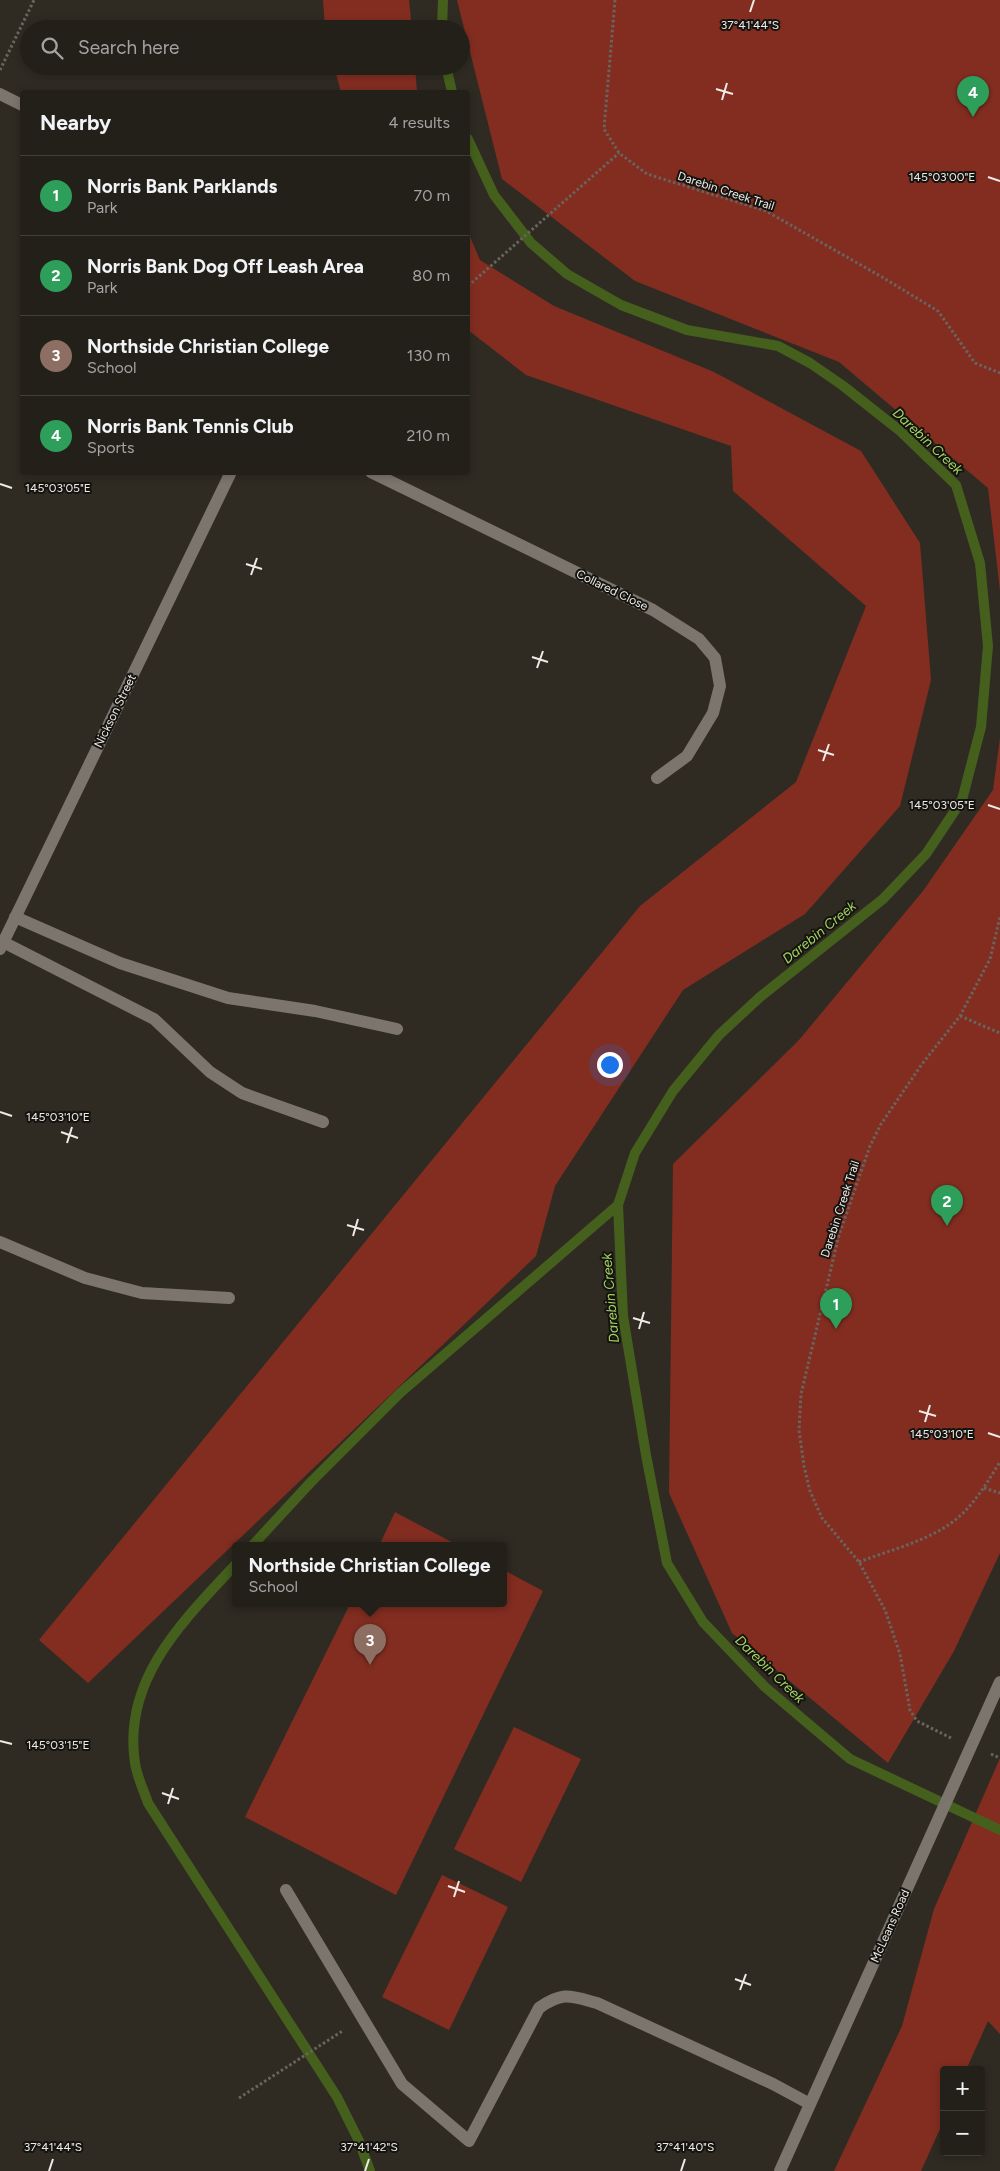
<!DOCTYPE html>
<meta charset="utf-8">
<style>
:root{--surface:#23201a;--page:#2f2d27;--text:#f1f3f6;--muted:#a3a3a2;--line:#403e39;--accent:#1a73e8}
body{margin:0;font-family:Figtree,sans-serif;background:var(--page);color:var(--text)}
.controls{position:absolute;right:15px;bottom:15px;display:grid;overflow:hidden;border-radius:5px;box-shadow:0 2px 8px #0003}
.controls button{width:45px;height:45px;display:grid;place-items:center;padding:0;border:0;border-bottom:1px solid var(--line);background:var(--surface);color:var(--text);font:25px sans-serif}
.you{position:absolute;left:609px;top:1064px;width:18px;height:18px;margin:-12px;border:4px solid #fff;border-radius:50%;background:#1a73e8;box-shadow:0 0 0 8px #1a73e833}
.badge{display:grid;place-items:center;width:32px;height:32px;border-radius:50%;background:var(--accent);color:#fff;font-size:16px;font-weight:700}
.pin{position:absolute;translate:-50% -41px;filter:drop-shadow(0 1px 2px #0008)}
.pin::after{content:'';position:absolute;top:26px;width:18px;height:15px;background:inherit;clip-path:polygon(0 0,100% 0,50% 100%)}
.popup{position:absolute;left:232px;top:1542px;width:275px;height:65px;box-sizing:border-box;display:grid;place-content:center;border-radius:5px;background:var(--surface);filter:drop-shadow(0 1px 4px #0005);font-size:16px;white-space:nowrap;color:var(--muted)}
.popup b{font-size:19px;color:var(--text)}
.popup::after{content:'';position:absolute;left:50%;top:100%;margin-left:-10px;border:10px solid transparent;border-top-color:var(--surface)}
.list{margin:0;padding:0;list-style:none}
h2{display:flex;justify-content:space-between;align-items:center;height:65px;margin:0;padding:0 20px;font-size:21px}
h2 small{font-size:16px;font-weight:400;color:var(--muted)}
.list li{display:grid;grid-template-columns:32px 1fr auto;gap:15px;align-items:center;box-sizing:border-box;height:80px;padding:0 20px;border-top:1px solid var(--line)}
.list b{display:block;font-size:19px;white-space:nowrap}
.list p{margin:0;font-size:16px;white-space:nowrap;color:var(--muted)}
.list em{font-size:16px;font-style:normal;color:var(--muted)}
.icon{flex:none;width:28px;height:28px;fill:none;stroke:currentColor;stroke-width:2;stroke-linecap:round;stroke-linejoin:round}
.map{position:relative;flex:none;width:1000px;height:2171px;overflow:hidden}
.search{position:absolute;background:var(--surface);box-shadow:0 2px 8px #0003;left:20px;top:20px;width:450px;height:55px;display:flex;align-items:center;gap:12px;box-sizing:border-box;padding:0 18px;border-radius:28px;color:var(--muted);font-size:19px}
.panel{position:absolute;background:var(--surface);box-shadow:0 2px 8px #0003;left:20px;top:90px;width:450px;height:385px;border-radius:5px}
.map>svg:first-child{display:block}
</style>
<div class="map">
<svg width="1000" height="2171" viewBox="0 0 1000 2171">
<rect width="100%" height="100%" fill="#2f2b23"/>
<path fill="#832d21" d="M 323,0 L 409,0 L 412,29 L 325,29 Z
M 457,0 L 1000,0 L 1000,591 L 988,488 L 839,362 L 635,281 L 502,179 Z
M 334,66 L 415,66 L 417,92 L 341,92 Z
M 468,232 L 480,260 L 554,306 L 714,372 L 861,451 L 920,543 L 931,680 L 900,806 L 805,914 L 683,990 L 555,1186 L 536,1256 L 88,1683 L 39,1640 L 640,906 L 796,782 L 866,606 L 733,491 L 731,446 L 526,375 L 468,330 Z
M 1000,738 L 1000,1553 L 954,1651 L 888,1763 L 732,1633 L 669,1493 L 673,1164 L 799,1040 L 923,891 L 993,790 Z
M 395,1512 L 459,1546 L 379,1546 Z
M 504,1570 L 543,1591 L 396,1895 L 245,1817 L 350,1604 L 504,1604 Z
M 514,1727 L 581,1759 L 521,1882 L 454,1849 Z
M 1000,1758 L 1000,2034 L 988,2021 L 966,2070 L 944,2070 L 944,2120 L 921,2171 L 834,2171 L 902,2026 L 934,1909 Z
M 442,1875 L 508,1907 L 449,2030 L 382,1997 Z"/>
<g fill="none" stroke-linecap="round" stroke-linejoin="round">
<path stroke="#45601c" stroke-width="10" d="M 442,29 L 443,0
M 446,66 L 452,92
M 468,139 L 494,195 L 531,243 L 567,274 L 621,305 L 687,330 L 778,346 L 810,363 L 842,385 L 899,430 L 956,485 L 980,563 L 988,646 L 981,727 L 962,800 L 926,854 L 883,899 L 760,997 L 719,1035 L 673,1091 L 635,1153 L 618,1205 L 623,1316 L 646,1455 L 667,1563 L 703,1622 L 765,1687 L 850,1759 L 1000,1830
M 252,1546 L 311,1482 L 400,1393 L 618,1205
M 236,1564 C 184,1620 122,1679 135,1763 C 137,1777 144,1791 148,1803 L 337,2097 L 359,2141 L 370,2171"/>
<path stroke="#69655e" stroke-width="3" stroke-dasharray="2.5 2.5" stroke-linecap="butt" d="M 615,0 L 604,129 L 619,153 L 647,174 L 766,211 L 882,277 L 938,311 L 975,363 L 1000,373
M 0,70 L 34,0
M 468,286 L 619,153
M 960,1016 L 1000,1033
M 984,1488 L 1000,1493
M 859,1562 C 892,1549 934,1540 961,1515 C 977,1500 988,1481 1000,1462
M 951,1738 L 917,1721 L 910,1710 L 900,1654 L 885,1610 L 859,1562 L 822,1518 L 810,1491 L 804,1466 L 799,1430 L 801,1394 L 839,1235 L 870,1146 L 881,1124 L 922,1064 L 960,1016 L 990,959 L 1000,917
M 991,1754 L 1000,1758
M 239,2098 L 344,2030"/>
<path stroke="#7b756d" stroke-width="12" d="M 0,94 L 22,105
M 371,472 L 653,610 L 699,639 L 715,658 L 720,686 L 713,713 L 687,756 L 657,778
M 15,917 L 120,963 L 228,998 L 315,1011 L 397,1029
M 3,942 L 154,1019 L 210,1072 L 242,1093 L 323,1122
M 0,949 L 231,472
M 0,1242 L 85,1278 L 142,1293 L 229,1298
M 286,1890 L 402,2084 L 469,2141 L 539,2008 C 563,1991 571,1996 597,2003 L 773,2084 L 810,2104
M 780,2171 L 1000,1682"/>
</g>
<path fill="none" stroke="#eeebe6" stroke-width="2" d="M 750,12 L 754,0M 716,89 L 733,94M 722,100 L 727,83M 988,177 L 1000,181M 0,484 L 12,488M 246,564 L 262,569M 251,575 L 257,558M 532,657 L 548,662M 537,668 L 543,651M 818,750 L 834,755M 823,761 L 829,744M 988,805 L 1000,809M 0,1112 L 12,1116M 61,1132 L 78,1138M 67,1143 L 72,1127M 347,1225 L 364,1230M 353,1236 L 358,1219M 633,1318 L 650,1323M 639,1329 L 644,1312M 919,1411 L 936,1416M 925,1422 L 930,1405M 988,1433 L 1000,1437M 0,1741 L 12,1744M 162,1793 L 179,1799M 168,1804 L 173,1788M 448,1886 L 465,1892M 454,1897 L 459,1881M 735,1979 L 751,1985M 740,1990 L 746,1974M 49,2171 L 53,2159M 365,2171 L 369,2159M 681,2171 L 685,2159"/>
<g text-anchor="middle" stroke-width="4" stroke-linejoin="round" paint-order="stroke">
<g font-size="12" fill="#eeebe6" stroke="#151310">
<text transform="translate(726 191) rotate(18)" y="4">Darebin Creek Trail</text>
<text transform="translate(612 590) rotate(26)" y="4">Collared Close</text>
<text transform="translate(115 711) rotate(-64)" y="4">Nickson Street</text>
<text transform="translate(840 1209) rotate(-72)" y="4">Darebin Creek Trail</text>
<text transform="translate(890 1926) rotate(-66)" y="4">McLeans Road</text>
</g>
<g font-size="14" font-style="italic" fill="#a4d560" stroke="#151310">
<text transform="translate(928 441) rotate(43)" y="5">Darebin Creek</text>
<text transform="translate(819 932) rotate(-39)" y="5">Darebin Creek</text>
<text transform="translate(610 1298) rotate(-95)" y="5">Darebin Creek</text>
<text transform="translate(770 1669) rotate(44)" y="5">Darebin Creek</text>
</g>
</g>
<g font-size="12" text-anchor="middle" fill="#eeebe6" stroke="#151310" stroke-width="4" stroke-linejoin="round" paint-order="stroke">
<text x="750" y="29">37°41'44"S</text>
<text x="942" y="181">145°03'00"E</text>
<text x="58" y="492">145°03'05"E</text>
<text x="942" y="809">145°03'05"E</text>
<text x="58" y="1121">145°03'10"E</text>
<text x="942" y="1438">145°03'10"E</text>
<text x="58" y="1749">145°03'15"E</text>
<text x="53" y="2151">37°41'44"S</text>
<text x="369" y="2151">37°41'42"S</text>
<text x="685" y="2151">37°41'40"S</text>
</g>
</svg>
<div class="controls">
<button>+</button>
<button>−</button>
</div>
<div class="you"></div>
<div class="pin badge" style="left:836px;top:1329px;background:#2e9e5b">1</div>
<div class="pin badge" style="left:947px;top:1226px;background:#2e9e5b">2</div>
<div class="pin badge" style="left:370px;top:1665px;background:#8d6e63">3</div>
<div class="popup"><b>Northside Christian College</b>School</div>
<div class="pin badge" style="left:973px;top:117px;background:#2e9e5b">4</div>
<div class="search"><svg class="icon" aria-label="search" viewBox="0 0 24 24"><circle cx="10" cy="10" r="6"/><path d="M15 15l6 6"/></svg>Search here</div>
<section class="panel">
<h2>Nearby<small>4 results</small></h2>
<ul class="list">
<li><span class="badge" style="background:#2e9e5b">1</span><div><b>Norris Bank Parklands</b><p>Park</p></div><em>70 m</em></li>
<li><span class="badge" style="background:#2e9e5b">2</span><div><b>Norris Bank Dog Off Leash Area</b><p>Park</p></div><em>80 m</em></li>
<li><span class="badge" style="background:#8d6e63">3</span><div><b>Northside Christian College</b><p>School</p></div><em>130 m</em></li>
<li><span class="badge" style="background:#2e9e5b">4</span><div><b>Norris Bank Tennis Club</b><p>Sports</p></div><em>210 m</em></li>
</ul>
</section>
</div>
